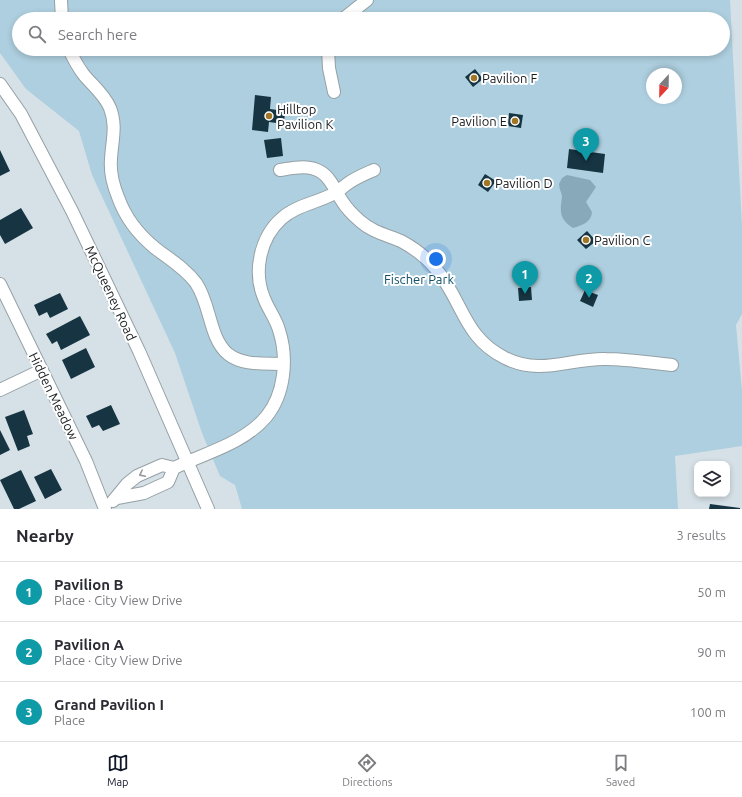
<!DOCTYPE html>
<meta charset="utf-8">
<style>
:root{--surface:#fff;--page:#f2f2f3;--text:#2b2b33;--muted:#7c7c81;--line:#e1e1e2;--accent:#111827}
body{margin:0;font-family:Ubuntu,sans-serif;background:var(--page);color:var(--text)}
.controls{position:absolute;right:12px;bottom:12px;display:grid;overflow:hidden;border-radius:8px;box-shadow:0 2px 6px #0003}
.controls button{width:36px;height:36px;display:grid;place-items:center;padding:0;border:0;border-bottom:1px solid var(--line);background:var(--surface);color:var(--text);font:20px sans-serif}
.compass{position:absolute;left:646px;top:68px;width:36px;height:36px;border-radius:50%;background:var(--surface);box-shadow:0 2px 6px #0003;rotate:202deg}
.you{position:absolute;left:436px;top:259px;width:14px;height:14px;margin:-10px;border:3px solid #fff;border-radius:50%;background:#1a73e8;box-shadow:0 0 0 6px #1a73e833}
.badge{display:grid;place-items:center;width:26px;height:26px;border-radius:50%;background:var(--accent);color:#fff;font-size:13px;font-weight:700}
.pin{position:absolute;translate:-50% -33px;filter:drop-shadow(0 1px 2px #0008)}
.pin::after{content:'';position:absolute;top:21px;width:14px;height:12px;background:inherit;clip-path:polygon(0 0,100% 0,50% 100%)}
.list{margin:0;padding:0;list-style:none}
h2{display:flex;justify-content:space-between;align-items:center;height:52px;margin:0;padding:0 16px;font-size:17px}
h2 small{font-size:13px;font-weight:400;color:var(--muted)}
.list li{display:grid;grid-template-columns:26px 1fr auto;gap:12px;align-items:center;box-sizing:border-box;height:60px;padding:0 16px;border-top:1px solid var(--line)}
.list b{display:block;font-size:15px;white-space:nowrap}
.list p{margin:0;font-size:13px;white-space:nowrap;color:var(--muted)}
.list em{font-size:13px;font-style:normal;color:var(--muted)}
.icon{flex:none;width:22px;height:22px;fill:none;stroke:currentColor;stroke-width:2;stroke-linecap:round;stroke-linejoin:round}
.map{position:relative;flex:none;width:742px;height:509px;overflow:hidden}
.search{position:absolute;background:var(--surface);box-shadow:0 2px 6px #0003;left:12px;right:12px;top:12px;height:44px;display:flex;align-items:center;gap:10px;box-sizing:border-box;padding:0 14px;border-radius:22px;color:var(--muted);font-size:15px}
.sheet{height:232px;background:var(--surface)}
nav{display:flex;justify-content:space-around;align-items:center;box-sizing:border-box;height:56px;border-top:1px solid var(--line);background:var(--surface);font-size:11px;color:var(--muted)}
nav a{display:grid;justify-items:center;gap:2px}
nav .on{color:var(--accent)}
.map>svg:first-child{display:block}
</style>
<div class="map">
<svg width="742" height="509" viewBox="0 0 742 509">
<rect width="100%" height="100%" fill="#d5e1e7"/>
<path fill="#aecfdf" fill-rule="evenodd" d="M 0,0 L 730,0 L 742,226 L 742,314 L 736,325 L 742,391 L 742,446 L 675,456 L 678,509 L 242,509 L 235,485 L 220,476 L 202,433 L 175,353 L 92,175 L 79,131 L 26,89 L 0,53 ZM 19,19 L 723,19 L 723,49 L 19,49 ZM 652,74 L 676,74 L 676,98 L 652,98 Z"/>
<path fill="#88a9b9" d="M 567,175 L 590,180 L 596,187 L 586,202 L 592,212 C 591,223 582,225 573,228 C 559,219 560,211 562,197 C 562,193 559,189 559,184 L 562,178 Z"/>
<path fill="#163441" d="M 237,49 L 254,49 L 254,52 L 248,52 L 243,55 Z
M 475,69 L 483,79 L 473,87 L 465,77 Z
M 255,95 L 271,97 L 270,109 L 285,111 L 284,124 L 269,122 L 268,132 L 252,130 Z
M 509,113 L 523,115 L 521,128 L 508,126 Z
M 281,138 L 283,156 L 267,158 L 264,140 Z
M 569,149 L 605,154 L 603,173 L 567,168 Z
M 0,150 L 10,171 L 0,176 Z
M 485,174 L 496,181 L 488,192 L 478,185 Z
M 21,208 L 33,228 L 5,244 L 0,235 L 0,220 Z
M 587,231 L 596,241 L 586,249 L 577,240 Z
M 531,287 L 532,300 L 519,301 L 518,288 Z
M 585,290 L 598,295 L 593,307 L 580,301 Z
M 60,293 L 68,309 L 50,318 L 47,312 L 39,316 L 34,305 Z
M 80,316 L 90,335 L 61,350 L 57,341 L 52,344 L 46,334 Z
M 86,348 L 95,367 L 71,379 L 62,360 Z
M 111,405 L 120,424 L 103,431 L 99,425 L 92,428 L 86,416 Z
M 24,410 L 33,434 L 27,436 L 30,446 L 18,451 L 5,417 Z
M 0,430 L 10,450 L 0,455 Z
M 51,469 L 62,490 L 45,499 L 34,477 Z
M 21,470 L 36,501 L 19,509 L 14,509 L 0,480 Z
M 710,504 L 740,508 L 740,509 L 709,509 Z"/>
<g fill="none" stroke-linecap="round" stroke-linejoin="round">
<g stroke="#95a1a6" stroke-width="14">
<path id="minor" d="M 61,1 L 62,19
M 343,19 L 367,0
M 69,49 C 73,58 78,67 84,75 C 93,86 104,94 110,108 C 117,126 112,140 111,159 C 110,171 113,185 118,197 C 125,217 138,234 155,248 C 169,259 185,268 196,283 C 211,305 209,338 228,354 C 243,366 265,363 283,364
M 328,49 L 329,68 L 334,92
M 0,84 L 21,114 L 72,211 L 139,351 L 208,509
M 280,170 C 293,168 309,164 321,172 C 331,178 336,192 342,201 C 347,209 353,215 360,221 C 372,232 387,235 401,241 C 414,248 427,258 436,269 C 463,301 463,337 505,358 C 541,376 570,358 606,359 C 628,359 650,363 672,365
M 0,284 L 86,461 L 105,509
M 0,390 L 42,370
M 117,498 L 144,493 L 168,482 L 174,468 C 205,453 243,444 266,417 C 285,394 288,358 279,330 C 276,319 268,309 264,298 C 253,272 260,238 281,219 C 296,205 317,203 335,193 C 339,191 343,187 347,184 C 355,178 365,174 374,170
M 113,501 L 127,484 L 137,476 L 162,465 L 174,468"/>
</g>
<use href="#minor" stroke="#fff" stroke-width="12"/>
</g>
<defs><path id="oneway-chevron" d="M-2-3.5L2.5 0L-2 3.5" fill="none" stroke-width="1.6" stroke-linecap="round" stroke-linejoin="round"/></defs>
<use stroke="#98999b" href="#oneway-chevron" transform="translate(142 474) rotate(153)"/>
<g fill="#a17626" stroke="#fff" stroke-width="1.5">
<circle cx="474" cy="78" r="4"/>
<circle cx="269" cy="116" r="4"/>
<circle cx="515" cy="121" r="4"/>
<circle cx="487" cy="183" r="4"/>
<circle cx="586" cy="240" r="4"/>
</g>
<g text-anchor="middle" stroke-width="4" stroke-linejoin="round" paint-order="stroke">
<g font-size="13" fill="#191d20" stroke="#fff" text-anchor="start">
<text x="482" y="83">Pavilion F</text>
<text x="277" y="114">Hilltop<tspan x="277" dy="15">Pavilion K</tspan></text>
<text x="507" y="126" text-anchor="end">Pavilion E</text>
<text x="495" y="188">Pavilion D</text>
<text x="594" y="245">Pavilion C</text>
</g>
<g font-size="13" fill="#115068" stroke="#fff">
<text x="419" y="284">Fischer Park</text>
</g>
<g font-size="13" fill="#191d20" stroke="#fff">
<text transform="translate(111 293) rotate(65)" y="5">McQueeney Road</text>
<text transform="translate(54 396) rotate(64)" y="5">Hidden Meadow</text>
</g>
</g>
</svg>
<div class="controls">
<button><svg class="icon" aria-label="layers" viewBox="0 0 24 24"><path d="M12 4l9 5-9 5-9-5zM3 14l9 5 9-5"/></svg></button>
</div>
<svg class="compass" viewBox="-18 -18 36 36"><path d="M0-13l5 13h-10z" fill="#e53935"/><path d="M0 13l5-13h-10z" fill="#7c7c81"/></svg>
<div class="you"></div>
<div class="pin badge" style="left:525px;top:294px;background:#0f9aa8">1</div>
<div class="pin badge" style="left:589px;top:298px;background:#0f9aa8">2</div>
<div class="pin badge" style="left:586px;top:161px;background:#0f9aa8">3</div>
<div class="search"><svg class="icon" aria-label="search" viewBox="0 0 24 24"><circle cx="10" cy="10" r="6"/><path d="M15 15l6 6"/></svg>Search here</div>
</div>
<section class="sheet">
<h2>Nearby<small>3 results</small></h2>
<ul class="list">
<li><span class="badge" style="background:#0f9aa8">1</span><div><b>Pavilion B</b><p>Place · City View Drive</p></div><em>50 m</em></li>
<li><span class="badge" style="background:#0f9aa8">2</span><div><b>Pavilion A</b><p>Place · City View Drive</p></div><em>90 m</em></li>
<li><span class="badge" style="background:#0f9aa8">3</span><div><b>Grand Pavilion I</b><p>Place</p></div><em>100 m</em></li>
</ul>
</section>
<nav>
<a class="on"><svg class="icon" aria-label="map" viewBox="0 0 24 24"><path d="M3 6l6-2 6 2 6-2v14l-6 2-6-2-6 2zM9 4v14M15 6v14"/></svg>Map</a>
<a><svg class="icon" aria-label="directions" viewBox="0 0 24 24"><path d="M12 3l9 9-9 9-9-9zM9 14v-3h6M13 9l2 2-2 2"/></svg>Directions</a>
<a><svg class="icon" aria-label="saved" viewBox="0 0 24 24"><path d="M7 4h10v16l-5-4-5 4z"/></svg>Saved</a>
</nav>
